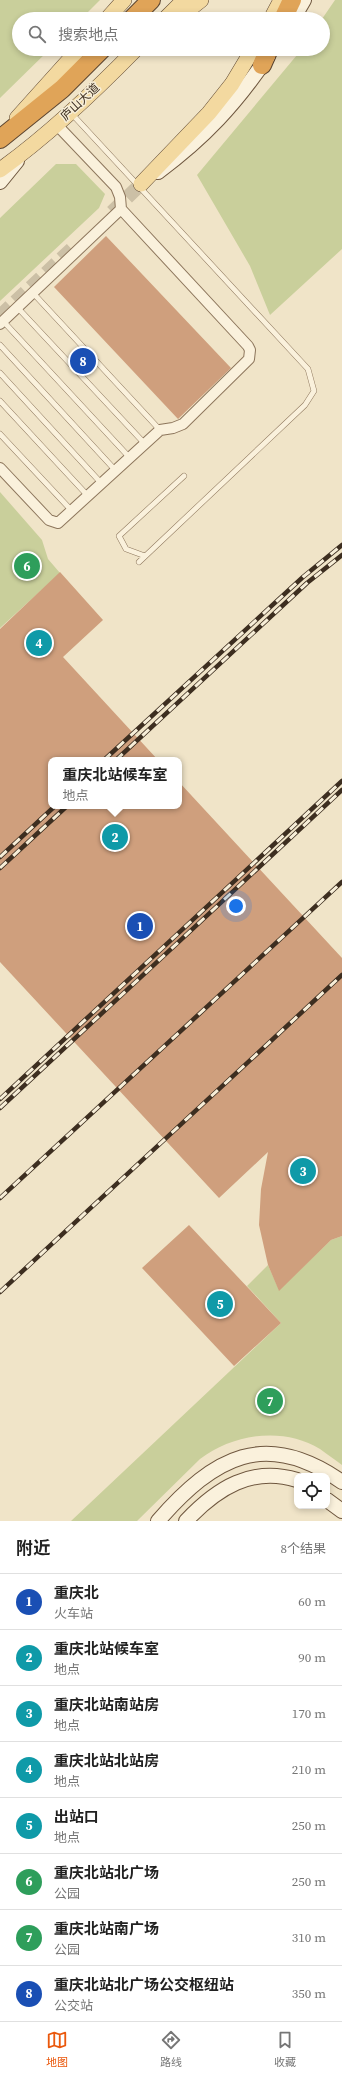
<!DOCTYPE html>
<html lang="zh">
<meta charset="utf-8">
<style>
:root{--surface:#fff;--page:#f2f2f2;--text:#222;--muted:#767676;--line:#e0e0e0;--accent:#ea580c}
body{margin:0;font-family:"Source Serif 4","Noto Sans SC",serif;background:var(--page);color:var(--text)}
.controls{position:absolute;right:12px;bottom:12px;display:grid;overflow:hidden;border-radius:8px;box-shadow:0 2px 6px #0003}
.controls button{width:36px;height:36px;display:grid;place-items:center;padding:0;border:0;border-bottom:1px solid var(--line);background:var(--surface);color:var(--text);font:20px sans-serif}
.you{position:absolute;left:236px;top:906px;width:14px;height:14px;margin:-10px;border:3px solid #fff;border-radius:50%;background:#1a73e8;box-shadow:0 0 0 6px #1a73e833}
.badge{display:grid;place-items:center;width:26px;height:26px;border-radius:50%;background:var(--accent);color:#fff;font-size:13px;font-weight:700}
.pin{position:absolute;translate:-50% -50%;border:2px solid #fff;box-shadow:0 1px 4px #0006}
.popup{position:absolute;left:48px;top:757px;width:134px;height:52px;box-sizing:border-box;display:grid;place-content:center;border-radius:8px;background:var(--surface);filter:drop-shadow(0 1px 3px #0005);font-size:13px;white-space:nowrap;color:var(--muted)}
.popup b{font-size:15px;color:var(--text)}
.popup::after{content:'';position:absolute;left:50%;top:100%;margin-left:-8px;border:8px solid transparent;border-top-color:var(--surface)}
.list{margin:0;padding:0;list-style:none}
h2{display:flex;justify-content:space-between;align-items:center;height:52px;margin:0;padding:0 16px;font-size:17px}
h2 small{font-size:13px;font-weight:400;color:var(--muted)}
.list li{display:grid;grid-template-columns:26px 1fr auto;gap:12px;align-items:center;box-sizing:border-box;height:56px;padding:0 16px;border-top:1px solid var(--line)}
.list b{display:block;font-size:15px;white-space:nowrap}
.list p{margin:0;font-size:13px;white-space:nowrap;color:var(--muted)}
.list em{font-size:13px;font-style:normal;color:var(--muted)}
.icon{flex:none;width:22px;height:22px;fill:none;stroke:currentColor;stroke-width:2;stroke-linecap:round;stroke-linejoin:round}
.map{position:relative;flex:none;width:342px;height:1521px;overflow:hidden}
.search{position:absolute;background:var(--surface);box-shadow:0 2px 6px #0003;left:12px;right:12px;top:12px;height:44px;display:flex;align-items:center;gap:10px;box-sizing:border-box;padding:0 14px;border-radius:22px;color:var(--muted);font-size:15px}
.sheet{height:500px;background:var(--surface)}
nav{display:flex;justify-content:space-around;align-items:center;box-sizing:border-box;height:56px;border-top:1px solid var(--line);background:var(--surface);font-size:11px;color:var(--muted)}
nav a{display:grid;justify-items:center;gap:2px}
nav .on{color:var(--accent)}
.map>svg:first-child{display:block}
</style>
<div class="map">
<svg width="342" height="1521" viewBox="0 0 342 1521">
<rect width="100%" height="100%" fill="#f0e4c8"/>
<path fill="#c9cf9b" d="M 0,0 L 100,0 L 81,19 L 19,19 L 19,49 L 50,49 L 0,98 Z
M 335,0 L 342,0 L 342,249 L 270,315 L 250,266 L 197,175 L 302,49 L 323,49 L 322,19 Z
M 56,164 L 76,164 L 105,194 L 99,208 L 0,301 L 0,218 Z
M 0,492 L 42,540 L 48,559 L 60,573 L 0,628 Z
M 342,1236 L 342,1465 C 335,1460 327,1454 320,1449 C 283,1426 233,1434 200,1459 L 137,1521 L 71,1521 L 281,1323 L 247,1286 L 268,1265 L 279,1290 L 331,1240 Z"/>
<path fill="#cf9f7d" d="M 106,236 L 231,368 L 178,419 L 54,287 Z
M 60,572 L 103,620 L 63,657 L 158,760 L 51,760 L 51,806 L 179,806 L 179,782 L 342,958 L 342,1236 L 331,1240 L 279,1291 L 268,1265 L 259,1225 L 261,1189 L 268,1152 L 219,1198 L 0,962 L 0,629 Z
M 189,1225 L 281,1323 L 234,1366 L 142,1268 Z"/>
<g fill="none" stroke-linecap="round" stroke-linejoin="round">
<path stroke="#ccc0a6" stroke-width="14" stroke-dasharray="14 7" stroke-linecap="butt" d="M 112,212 L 141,184
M 0,316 L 76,245"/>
<g stroke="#8d765c" stroke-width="6">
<path id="lane" d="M 71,113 L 308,369 L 314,391 L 305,405 L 139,562
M 33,293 L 160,430
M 17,307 L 145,444
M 3,321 L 130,458
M 0,345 L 116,471
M 0,373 L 102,484
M 0,401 L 88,496
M 0,434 L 72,511
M 145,556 L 126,549 L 119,536 L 184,476"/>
</g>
<g stroke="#8d765c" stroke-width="12">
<path id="street" d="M 0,324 L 121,209 L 120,197 L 116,187 L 56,124
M 0,468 L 49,520 L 58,523 L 160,430 L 173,428 L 183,424 L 249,359 L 250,350 L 248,346 L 121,209"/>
</g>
<g stroke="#6f573f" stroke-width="16">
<path id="secondary" d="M 293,19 L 304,0
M 158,172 C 204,138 236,104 268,56
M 0,182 L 17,161
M 327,1500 L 342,1511
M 158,1521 C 214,1457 265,1428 342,1482
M 186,1521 C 217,1488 252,1466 297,1480"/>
</g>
<g stroke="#5b4430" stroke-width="16">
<path id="primary" d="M 107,19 L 124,0
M 165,19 L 184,0
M 177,19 L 201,0
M 271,19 L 281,0
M 17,118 L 79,49
M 0,170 C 47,136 96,90 136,49
M 141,184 L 209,113 L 232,84 L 253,49"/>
</g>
<g stroke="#5b4430" stroke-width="20">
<path id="highway" d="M 132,19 L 151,0
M 283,19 L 292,0
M 262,65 L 269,49
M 0,139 L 62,89 L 102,49"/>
</g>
<use href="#lane" stroke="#faf1dc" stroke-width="5"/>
<use href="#street" stroke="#faf1dc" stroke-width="10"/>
<use href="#secondary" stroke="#faf1dc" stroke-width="14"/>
<use href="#primary" stroke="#f3d9a0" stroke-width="15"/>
<use href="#highway" stroke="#e0a458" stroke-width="18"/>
<g stroke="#3d2e20" stroke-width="4.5">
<path id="rail" d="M 104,760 L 303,577 L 342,545
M 116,760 L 307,583 L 342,555
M 0,857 L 55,806
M 0,868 L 67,806
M 0,1099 L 342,781
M 0,1108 L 342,790
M 0,1198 L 342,882
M 0,1292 L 342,975"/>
</g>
<use href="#rail" stroke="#f7eed8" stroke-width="3" stroke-dasharray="9" stroke-linecap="butt"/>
</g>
<g text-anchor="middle" stroke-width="3" stroke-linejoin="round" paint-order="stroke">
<g font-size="12" fill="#3d2e20" stroke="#f7eed8">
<text transform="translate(80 102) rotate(-43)" y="4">庐山大道</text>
</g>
</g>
</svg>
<div class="controls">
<button><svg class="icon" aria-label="locate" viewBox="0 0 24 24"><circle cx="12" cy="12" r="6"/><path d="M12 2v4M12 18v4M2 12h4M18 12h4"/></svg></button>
</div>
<div class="you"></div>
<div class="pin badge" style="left:140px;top:926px;background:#1a4fb4">1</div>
<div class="pin badge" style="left:115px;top:837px;background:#0f9aa8">2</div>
<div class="popup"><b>重庆北站候车室</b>地点</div>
<div class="pin badge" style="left:303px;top:1171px;background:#0f9aa8">3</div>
<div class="pin badge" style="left:39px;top:643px;background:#0f9aa8">4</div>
<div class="pin badge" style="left:220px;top:1304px;background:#0f9aa8">5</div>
<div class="pin badge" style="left:27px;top:566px;background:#2e9e5b">6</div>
<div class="pin badge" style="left:270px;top:1401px;background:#2e9e5b">7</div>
<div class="pin badge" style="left:83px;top:361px;background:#1a4fb4">8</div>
<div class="search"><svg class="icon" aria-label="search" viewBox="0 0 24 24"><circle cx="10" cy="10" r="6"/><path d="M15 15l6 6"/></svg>搜索地点</div>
</div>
<section class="sheet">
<h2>附近<small>8个结果</small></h2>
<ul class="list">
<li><span class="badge" style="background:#1a4fb4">1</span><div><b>重庆北</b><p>火车站</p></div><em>60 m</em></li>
<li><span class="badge" style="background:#0f9aa8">2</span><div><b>重庆北站候车室</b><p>地点</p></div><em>90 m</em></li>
<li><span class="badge" style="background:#0f9aa8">3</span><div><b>重庆北站南站房</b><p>地点</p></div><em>170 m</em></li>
<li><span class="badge" style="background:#0f9aa8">4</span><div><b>重庆北站北站房</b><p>地点</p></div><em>210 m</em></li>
<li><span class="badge" style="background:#0f9aa8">5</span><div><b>出站口</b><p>地点</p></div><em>250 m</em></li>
<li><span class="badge" style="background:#2e9e5b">6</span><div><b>重庆北站北广场</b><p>公园</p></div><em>250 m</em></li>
<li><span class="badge" style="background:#2e9e5b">7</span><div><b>重庆北站南广场</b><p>公园</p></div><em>310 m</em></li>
<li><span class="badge" style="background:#1a4fb4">8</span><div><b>重庆北站北广场公交枢纽站</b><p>公交站</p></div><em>350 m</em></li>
</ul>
</section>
<nav>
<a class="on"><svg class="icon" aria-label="map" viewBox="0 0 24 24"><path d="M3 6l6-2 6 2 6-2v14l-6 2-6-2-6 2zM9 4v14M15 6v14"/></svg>地图</a>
<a><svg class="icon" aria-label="directions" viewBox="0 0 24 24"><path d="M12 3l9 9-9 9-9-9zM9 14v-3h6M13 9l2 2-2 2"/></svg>路线</a>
<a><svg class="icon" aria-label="saved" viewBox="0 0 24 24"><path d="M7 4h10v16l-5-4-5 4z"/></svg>收藏</a>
</nav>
